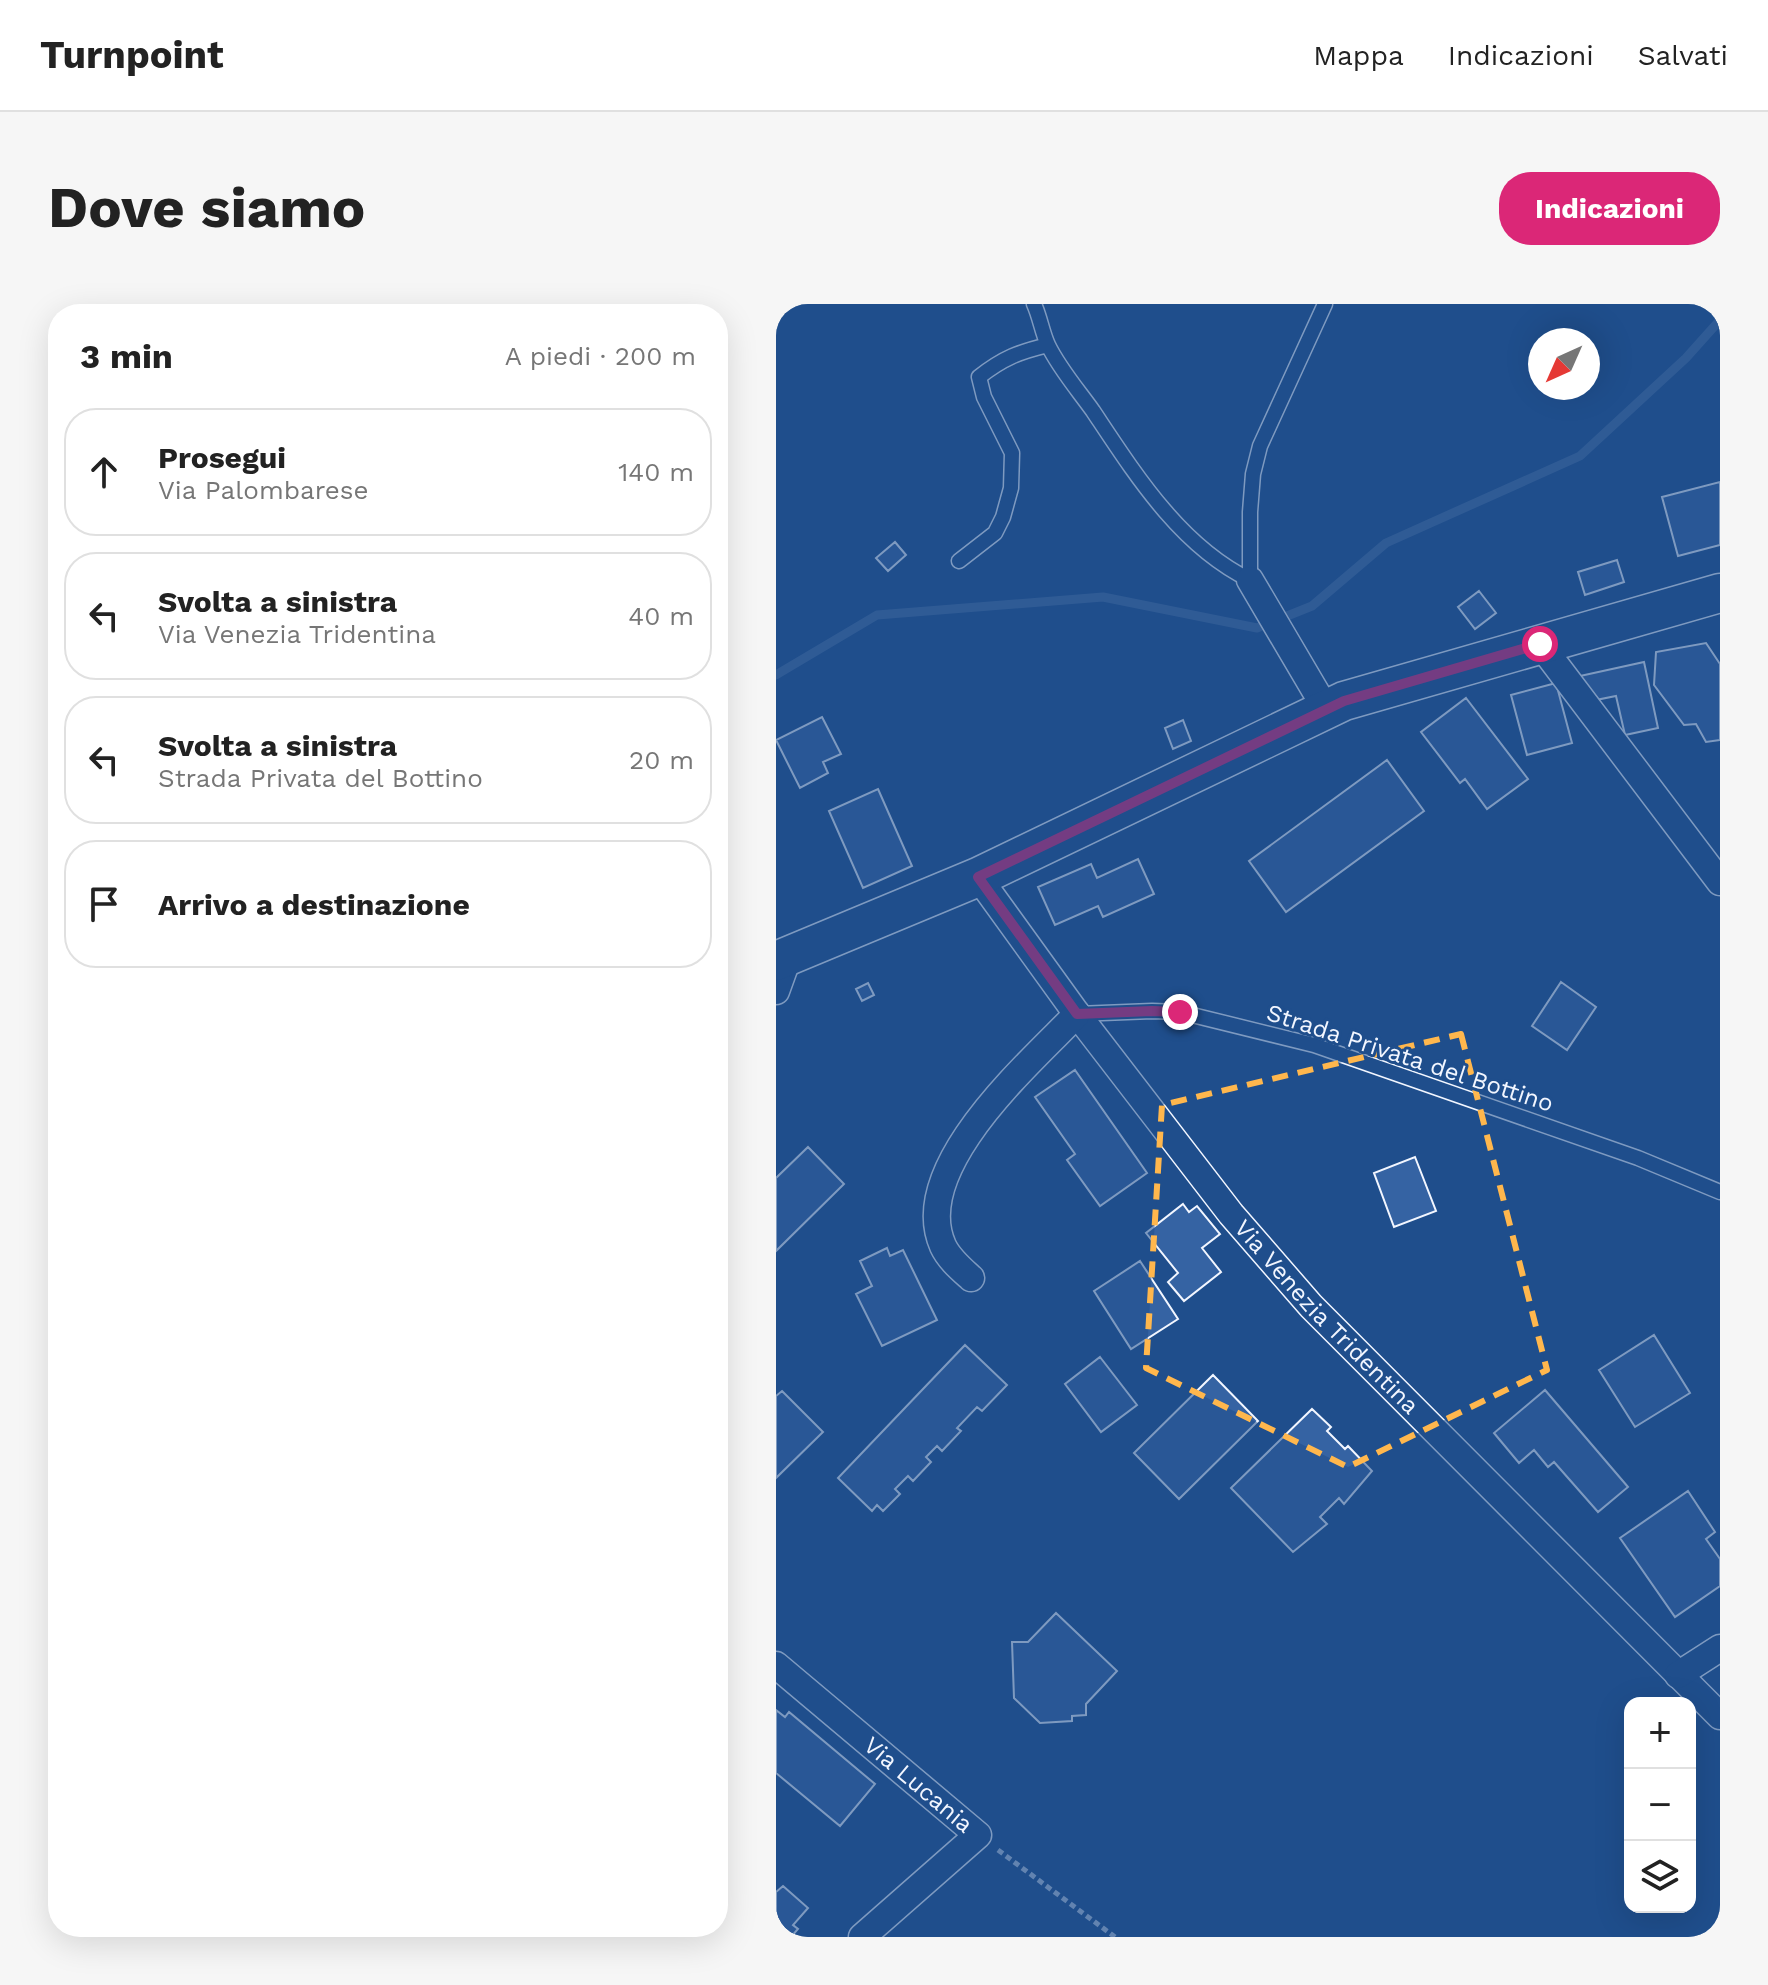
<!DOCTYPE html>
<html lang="it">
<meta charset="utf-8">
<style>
:root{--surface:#fff;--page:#f6f6f6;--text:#222;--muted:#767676;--line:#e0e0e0;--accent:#db2777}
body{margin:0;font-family:"Work Sans",sans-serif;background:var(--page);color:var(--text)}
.controls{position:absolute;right:24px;bottom:24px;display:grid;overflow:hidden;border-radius:16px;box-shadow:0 8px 32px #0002}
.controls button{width:72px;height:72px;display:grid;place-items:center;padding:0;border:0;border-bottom:2px solid var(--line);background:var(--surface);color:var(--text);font:40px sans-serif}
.compass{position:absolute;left:752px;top:24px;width:72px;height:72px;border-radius:50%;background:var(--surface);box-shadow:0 8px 32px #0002;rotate:225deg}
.stop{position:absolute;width:24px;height:24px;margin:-18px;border:6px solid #db2777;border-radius:50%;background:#fff}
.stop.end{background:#db2777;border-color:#fff;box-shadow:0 2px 8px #0008}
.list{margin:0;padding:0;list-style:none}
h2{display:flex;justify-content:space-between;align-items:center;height:104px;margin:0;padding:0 32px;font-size:34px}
h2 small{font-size:26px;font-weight:400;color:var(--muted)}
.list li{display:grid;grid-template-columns:52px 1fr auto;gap:24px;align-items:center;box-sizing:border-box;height:128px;margin:0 16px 16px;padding:0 16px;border:2px solid var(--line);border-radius:32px}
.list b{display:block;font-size:30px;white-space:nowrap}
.list p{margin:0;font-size:26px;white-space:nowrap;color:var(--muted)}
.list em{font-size:26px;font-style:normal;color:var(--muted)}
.icon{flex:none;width:44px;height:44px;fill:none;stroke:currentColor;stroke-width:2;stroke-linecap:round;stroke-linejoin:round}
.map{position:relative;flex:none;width:944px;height:1633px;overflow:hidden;border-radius:32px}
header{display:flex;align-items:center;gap:48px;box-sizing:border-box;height:112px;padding:0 40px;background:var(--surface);border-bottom:2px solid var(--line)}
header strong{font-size:38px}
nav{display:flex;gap:44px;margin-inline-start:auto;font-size:28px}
.intro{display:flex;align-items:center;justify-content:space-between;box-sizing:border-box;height:192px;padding:0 48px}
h1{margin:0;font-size:56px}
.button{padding:20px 36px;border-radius:32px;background:var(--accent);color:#fff;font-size:28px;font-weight:700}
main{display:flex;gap:48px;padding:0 48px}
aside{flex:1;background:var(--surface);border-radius:32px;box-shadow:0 8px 32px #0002}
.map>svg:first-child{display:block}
</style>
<header>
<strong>Turnpoint</strong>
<nav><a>Mappa</a><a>Indicazioni</a><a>Salvati</a></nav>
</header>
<div class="intro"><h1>Dove siamo</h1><a class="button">Indicazioni</a></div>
<main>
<aside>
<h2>3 min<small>A piedi · 200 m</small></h2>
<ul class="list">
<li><svg class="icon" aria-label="ahead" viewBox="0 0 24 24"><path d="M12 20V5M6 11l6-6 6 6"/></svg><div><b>Prosegui</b><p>Via Palombarese</p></div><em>140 m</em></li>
<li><svg class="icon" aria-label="left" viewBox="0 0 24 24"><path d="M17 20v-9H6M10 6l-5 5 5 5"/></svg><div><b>Svolta a sinistra</b><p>Via Venezia Tridentina</p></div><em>40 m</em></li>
<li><svg class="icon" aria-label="left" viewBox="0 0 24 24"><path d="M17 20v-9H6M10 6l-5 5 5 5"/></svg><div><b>Svolta a sinistra</b><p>Strada Privata del Bottino</p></div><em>20 m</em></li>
<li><svg class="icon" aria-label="arrive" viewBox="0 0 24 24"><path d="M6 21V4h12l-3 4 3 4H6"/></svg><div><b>Arrivo a destinazione</b></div></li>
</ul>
</aside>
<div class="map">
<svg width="944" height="1633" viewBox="0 0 944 1633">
<rect width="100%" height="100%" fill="#1f4e8c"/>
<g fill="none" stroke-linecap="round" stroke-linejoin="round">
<path stroke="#446ba0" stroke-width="9" d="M 0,371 L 101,311 L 327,293 L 481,324 L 536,302 L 610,239 L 804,152 L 910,54 L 944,16"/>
</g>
<path fill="#3563a3" stroke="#f2f6ff" stroke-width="2" d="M 944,178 L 944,241 L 902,252 L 886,193 Z
M 119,238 L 130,251 L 112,267 L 100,254 Z
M 841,256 L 848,278 L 809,291 L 802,268 Z
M 703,287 L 720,309 L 699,325 L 682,303 Z
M 930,339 L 944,360 L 944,436 L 930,438 L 920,420 L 908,421 L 878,381 L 880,348 Z
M 868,358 L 882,424 L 849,431 L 840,392 L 810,398 L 804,372 Z
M 780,379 L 796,439 L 751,451 L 735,391 Z
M 690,394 L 752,475 L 711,505 L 689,475 L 684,479 L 645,428 Z
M 46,413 L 65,450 L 47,458 L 52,469 L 24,484 L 0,436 Z
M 407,416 L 415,437 L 397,445 L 389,424 Z
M 611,456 L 648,507 L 510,608 L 473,557 Z
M 102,485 L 136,562 L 87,584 L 53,507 Z
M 362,555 L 378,590 L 327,613 L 322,602 L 279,621 L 262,583 L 315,560 L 321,574 Z
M 785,678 L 820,703 L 791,746 L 756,722 Z
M 92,679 L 98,691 L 86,697 L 80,685 Z
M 299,766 L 371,869 L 324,902 L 291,856 L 299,850 L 259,793 Z
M 32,843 L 68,880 L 0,947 L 0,874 Z
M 639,853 L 660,907 L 618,923 L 598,869 Z
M 407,900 L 413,908 L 421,902 L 444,930 L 426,944 L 445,968 L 408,997 L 392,978 L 402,969 L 370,929 Z
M 111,944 L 114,952 L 127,946 L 161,1016 L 106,1042 L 80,990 L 96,982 L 84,957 Z
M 364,957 L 402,1015 L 355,1045 L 318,987 Z
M 878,1031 L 914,1089 L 859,1123 L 823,1066 Z
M 189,1041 L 231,1081 L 206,1107 L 201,1103 L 181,1124 L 185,1127 L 166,1147 L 161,1142 L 150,1153 L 155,1158 L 137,1177 L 132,1172 L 119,1185 L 124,1190 L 107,1207 L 101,1201 L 96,1207 L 62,1174 Z
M 324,1053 L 361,1101 L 325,1128 L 289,1080 Z
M 437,1071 L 482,1117 L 403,1195 L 358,1149 Z
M 769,1086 L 852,1183 L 822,1208 L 778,1158 L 772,1163 L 758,1146 L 743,1159 L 718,1129 Z
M 6,1087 L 47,1128 L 0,1174 L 0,1092 Z
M 536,1105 L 555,1123 L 551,1127 L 569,1145 L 572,1142 L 596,1167 L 568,1200 L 563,1194 L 544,1213 L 551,1220 L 517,1248 L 455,1184 Z
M 912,1187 L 939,1228 L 930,1235 L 944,1255 L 944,1282 L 899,1313 L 844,1234 Z
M 280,1309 L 341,1367 L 310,1400 L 310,1411 L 296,1412 L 296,1417 L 264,1419 L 238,1394 L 236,1338 L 252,1338 Z
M 0,1406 L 9,1413 L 13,1408 L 99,1480 L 64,1522 L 0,1469 Z
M 7,1582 L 32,1604 L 17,1621 L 22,1625 L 15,1633 L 0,1633 L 0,1588 Z"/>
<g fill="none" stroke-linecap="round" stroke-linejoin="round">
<g stroke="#f2f6ff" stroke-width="17">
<path id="service" d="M 258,0 C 264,13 266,28 272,41 C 283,64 302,86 317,107 C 359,170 404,242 474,276 L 474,208 L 477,170 L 484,142 L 549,0
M 183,257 L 219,229 L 227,213 L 235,184 L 236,149 L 208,93 L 203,73 C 227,54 243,48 272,41
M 301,710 L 376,707 L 404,708 L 538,741 L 862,854 L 944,888"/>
</g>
<g stroke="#f2f6ff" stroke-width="29">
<g id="minor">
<path d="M 474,276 L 550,405"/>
<path d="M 764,340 L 944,578"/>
<path id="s1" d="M 202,573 L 301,710 L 455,910 L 535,1002 L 944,1412"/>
<path d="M 0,687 L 13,651"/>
<path d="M 195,974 C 185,965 173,955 167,942 C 132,864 254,759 301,710"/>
<path id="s2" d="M 0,1361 L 202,1531 L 86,1633"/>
<path d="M 902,1371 L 944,1344"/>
</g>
</g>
<g stroke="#f2f6ff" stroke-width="41">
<path id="secondary" d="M 0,657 L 202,573 L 568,397 L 944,289"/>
</g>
<path stroke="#b3c4dc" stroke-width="5" stroke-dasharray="6 4" stroke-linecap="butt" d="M 222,1546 L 339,1633"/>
<use href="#service" stroke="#1f4e8c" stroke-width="14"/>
<use href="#minor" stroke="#1f4e8c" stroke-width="26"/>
<use href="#secondary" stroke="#1f4e8c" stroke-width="38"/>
</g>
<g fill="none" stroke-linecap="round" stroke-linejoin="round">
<path stroke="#db2777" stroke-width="10" d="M 404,708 L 376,707 L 301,710 L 202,573 L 568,397 L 764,340"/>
</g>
<path d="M0 0H944V1633H0ZM 685,730 L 771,1066 L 572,1163 L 370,1064 L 386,801 Z" fill="#1f4e8c" fill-opacity=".55" fill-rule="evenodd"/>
<path fill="none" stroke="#ffb74d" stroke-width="6" stroke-dasharray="16 10" stroke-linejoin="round" d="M 685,730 L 771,1066 L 572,1163 L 370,1064 L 386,801 Z"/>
<g text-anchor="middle" stroke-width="6" stroke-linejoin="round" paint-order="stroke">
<g font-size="24" fill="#f2f6ff" stroke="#1f4e8c">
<text transform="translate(634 754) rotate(18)" y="8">Strada Privata del Bottino</text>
<text dy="8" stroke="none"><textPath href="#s1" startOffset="562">Via Venezia Tridentina</textPath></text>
<text dy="8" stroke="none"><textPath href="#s2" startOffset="186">Via Lucania</textPath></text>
</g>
</g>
</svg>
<div class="controls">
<button>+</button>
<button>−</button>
<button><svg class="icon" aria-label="layers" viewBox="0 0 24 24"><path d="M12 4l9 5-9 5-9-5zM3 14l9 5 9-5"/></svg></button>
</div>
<svg class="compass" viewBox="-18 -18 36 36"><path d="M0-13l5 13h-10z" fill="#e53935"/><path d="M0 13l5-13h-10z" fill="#767676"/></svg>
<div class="stop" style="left:764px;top:340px"></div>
<div class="stop end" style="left:404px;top:708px"></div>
</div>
</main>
